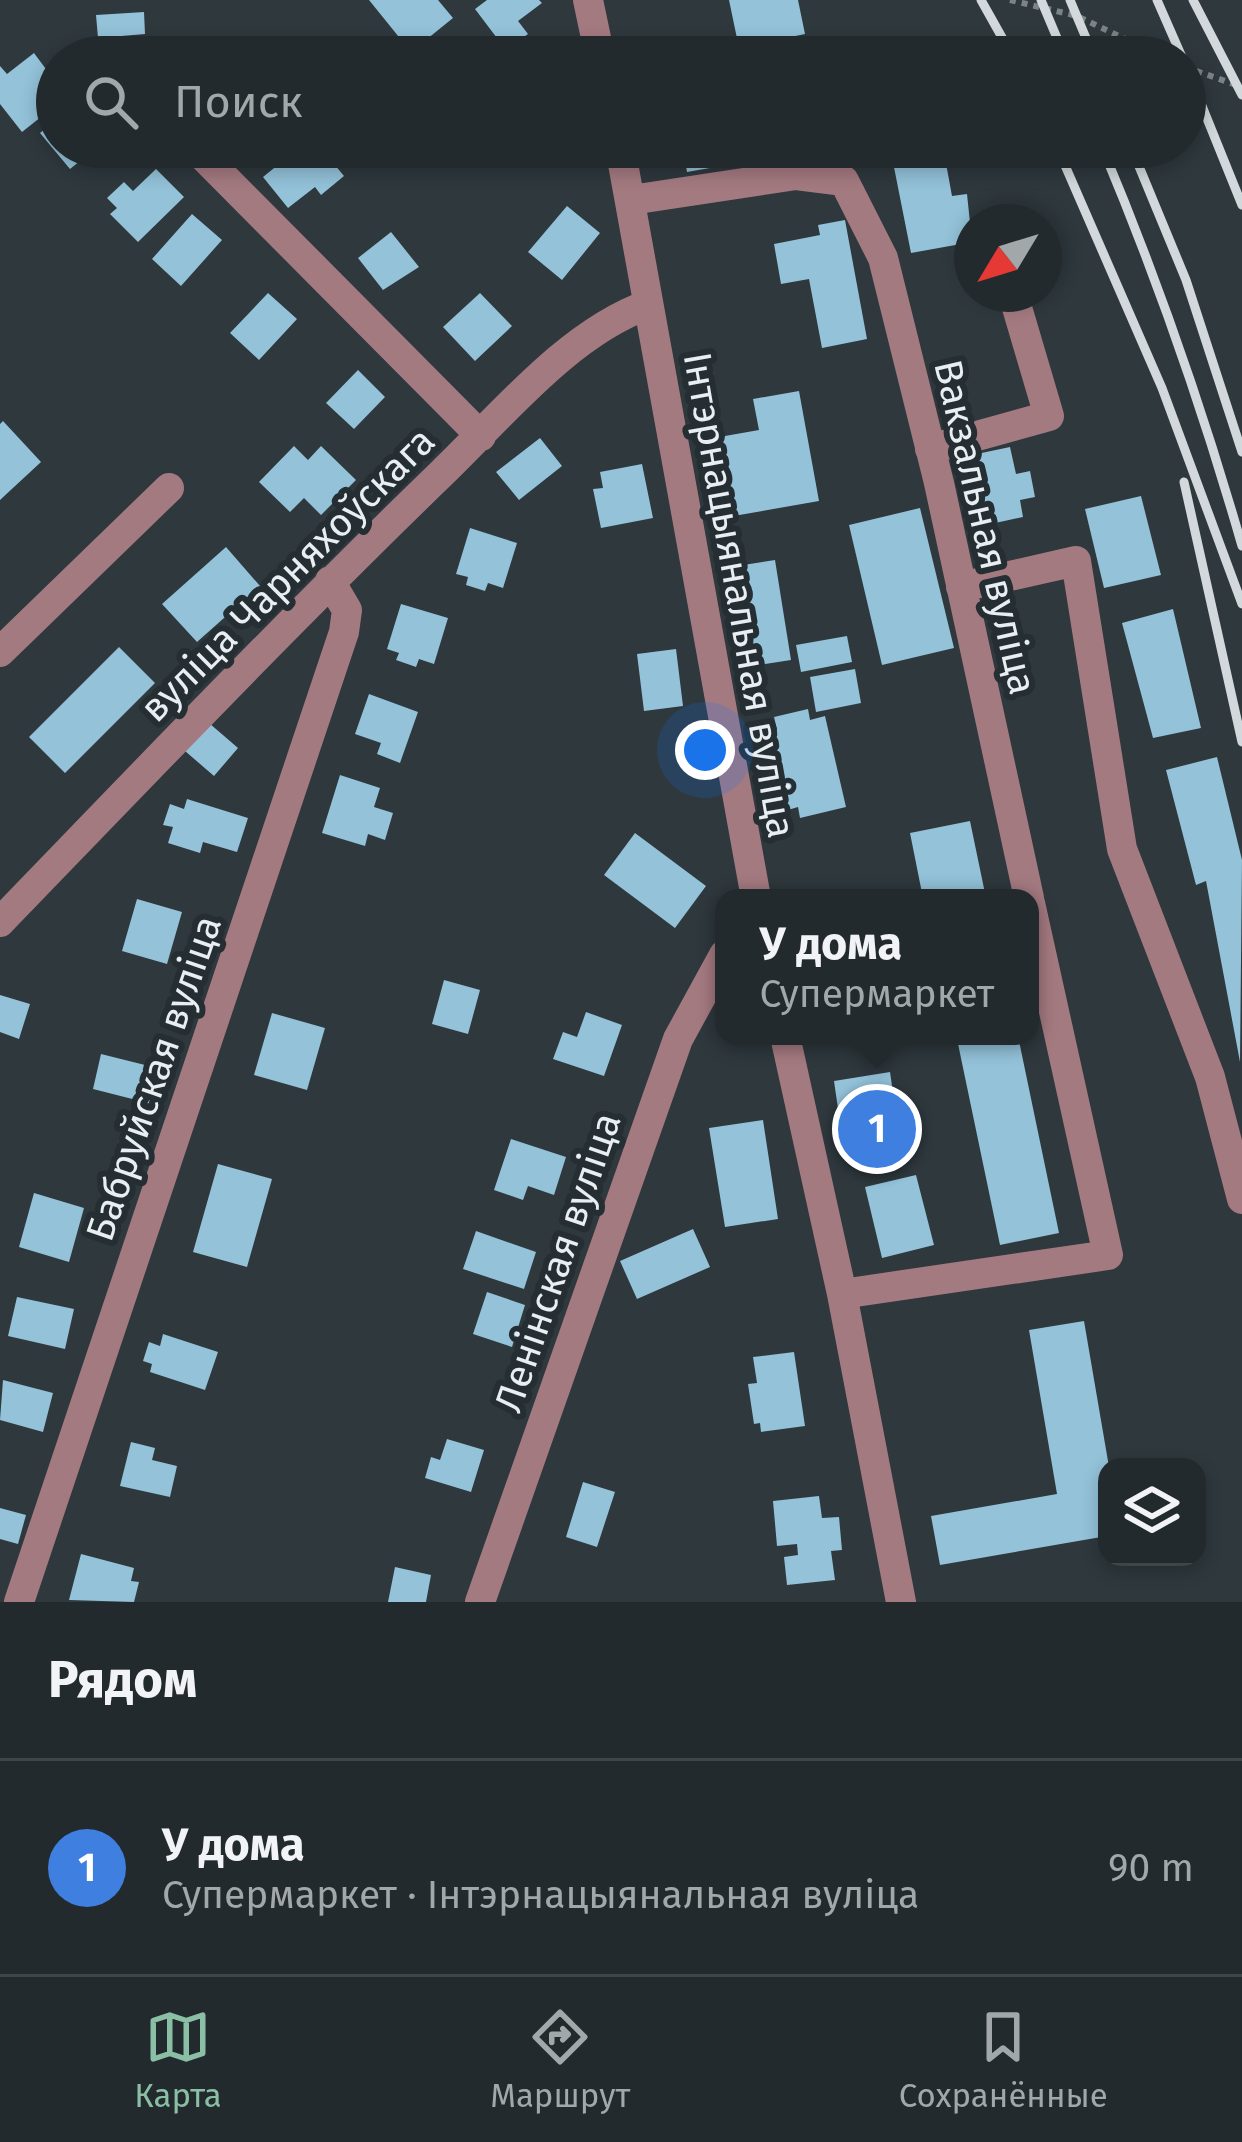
<!DOCTYPE html>
<html lang="ru">
<meta charset="utf-8">
<style>
:root{--surface:#222a2e;--page:#2e363a;--text:#f1f3f6;--muted:#a2a7aa;--line:#3f464a;--accent:#8abfa5}
body{margin:0;font-family:"Fira Sans",sans-serif;background:var(--page);color:var(--text)}
.controls{position:absolute;right:36px;bottom:36px;display:grid;overflow:hidden;border-radius:24px;box-shadow:0 6px 18px #0003}
.controls button{width:108px;height:108px;display:grid;place-items:center;padding:0;border:0;border-bottom:3px solid var(--line);background:var(--surface);color:var(--text);font:60px sans-serif}
.compass{position:absolute;left:954px;top:204px;width:108px;height:108px;border-radius:50%;background:var(--surface);box-shadow:0 6px 18px #0003;rotate:232deg}
.you{position:absolute;left:705px;top:750px;width:42px;height:42px;margin:-30px;border:9px solid #fff;border-radius:50%;background:#1a73e8;box-shadow:0 0 0 18px #1a73e833}
.badge{display:grid;place-items:center;width:78px;height:78px;border-radius:50%;background:var(--accent);color:#fff;font-size:39px;font-weight:700}
.pin{position:absolute;translate:-50% -50%;border:6px solid #fff;box-shadow:0 3px 12px #0006}
.popup{position:absolute;left:715px;top:889px;width:324px;height:156px;box-sizing:border-box;display:grid;place-content:center;border-radius:24px;background:var(--surface);filter:drop-shadow(0 3px 9px #0005);font-size:39px;white-space:nowrap;color:var(--muted)}
.popup b{font-size:45px;color:var(--text)}
.popup::after{content:'';position:absolute;left:50%;top:100%;margin-left:-24px;border:24px solid transparent;border-top-color:var(--surface)}
.list{margin:0;padding:0;list-style:none}
h2{display:flex;justify-content:space-between;align-items:center;height:156px;margin:0;padding:0 48px;font-size:51px}
h2 small{font-size:39px;font-weight:400;color:var(--muted)}
.list li{display:grid;grid-template-columns:78px 1fr auto;gap:36px;align-items:center;box-sizing:border-box;height:216px;padding:0 48px;border-top:3px solid var(--line)}
.list b{display:block;font-size:45px;white-space:nowrap}
.list p{margin:0;font-size:39px;white-space:nowrap;color:var(--muted)}
.list em{font-size:39px;font-style:normal;color:var(--muted)}
.icon{flex:none;width:66px;height:66px;fill:none;stroke:currentColor;stroke-width:2;stroke-linecap:round;stroke-linejoin:round}
.map{position:relative;flex:none;width:1242px;height:1602px;overflow:hidden}
.search{position:absolute;background:var(--surface);box-shadow:0 6px 18px #0003;left:36px;right:36px;top:36px;height:132px;display:flex;align-items:center;gap:30px;box-sizing:border-box;padding:0 42px;border-radius:66px;color:var(--muted);font-size:45px}
.sheet{height:372px;background:var(--surface)}
nav{display:flex;justify-content:space-around;align-items:center;box-sizing:border-box;height:168px;border-top:3px solid var(--line);background:var(--surface);font-size:33px;color:var(--muted)}
nav a{display:grid;justify-items:center;gap:6px}
nav .on{color:var(--accent)}
.map>svg:first-child{display:block}
</style>
<div class="map">
<svg width="1242" height="1602" viewBox="0 0 1242 1602">
<rect width="100%" height="100%" fill="#2e383d"/>
<path fill="#93c2d9" d="M 369,0 L 438,0 L 453,18 L 411,52 Z
M 487,0 L 539,0 L 542,3 L 518,21 L 528,34 L 506,50 L 475,9 Z
M 729,0 L 798,0 L 805,34 L 739,48 Z
M 144,12 L 145,34 L 98,38 L 96,15 Z
M 34,53 L 57,84 L 36,100 L 46,113 L 22,132 L 0,104 L 0,66 L 7,74 Z
M 57,119 L 57,147 L 84,147 L 90,153 L 70,169 L 40,133 Z
M 300,147 L 320,147 L 344,176 L 321,195 L 315,187 L 288,208 L 263,177 Z
M 683,147 L 818,147 L 818,149 L 687,172 Z
M 890,147 L 943,147 L 952,196 L 967,194 L 972,242 L 911,253 Z
M 156,169 L 184,197 L 138,242 L 110,214 L 117,208 L 107,198 L 124,182 L 133,191 Z
M 567,206 L 600,233 L 562,280 L 528,252 Z
M 192,214 L 222,240 L 181,286 L 152,259 Z
M 845,220 L 867,339 L 822,348 L 809,279 L 781,284 L 774,244 L 820,235 L 818,225 Z
M 391,232 L 419,267 L 383,290 L 358,258 Z
M 268,293 L 297,319 L 259,360 L 230,333 Z
M 480,293 L 512,326 L 475,361 L 443,327 Z
M 358,370 L 385,397 L 354,429 L 326,403 Z
M 799,391 L 819,501 L 722,518 L 708,439 L 759,430 L 753,399 Z
M 3,421 L 41,462 L 0,500 L 0,424 Z
M 540,438 L 562,466 L 519,500 L 496,472 Z
M 294,446 L 308,460 L 321,446 L 356,480 L 321,515 L 304,498 L 290,512 L 259,482 Z
M 1010,447 L 1016,474 L 1030,471 L 1035,497 L 1020,500 L 1023,517 L 986,525 L 972,455 Z
M 642,464 L 653,518 L 601,528 L 593,489 L 603,488 L 600,472 Z
M 1141,496 L 1161,575 L 1104,588 L 1085,509 Z
M 920,508 L 954,648 L 882,665 L 849,525 Z
M 470,528 L 517,543 L 503,588 L 488,583 L 485,591 L 466,585 L 468,577 L 456,574 Z
M 226,547 L 260,586 L 197,642 L 162,604 Z
M 775,560 L 791,660 L 752,666 L 737,566 Z
M 401,604 L 448,618 L 434,664 L 419,659 L 416,667 L 396,660 L 399,653 L 387,649 Z
M 1173,609 L 1201,728 L 1153,738 L 1122,623 Z
M 847,636 L 852,662 L 801,672 L 796,645 Z
M 119,647 L 155,683 L 65,773 L 29,737 Z
M 676,649 L 683,706 L 644,711 L 637,654 Z
M 855,669 L 861,703 L 816,712 L 810,677 Z
M 369,694 L 418,712 L 400,763 L 377,754 L 381,743 L 355,734 Z
M 808,709 L 810,720 L 825,716 L 846,807 L 800,818 L 798,807 L 788,810 L 769,731 L 777,729 L 774,717 Z
M 209,723 L 238,748 L 214,776 L 185,751 Z
M 1217,757 L 1242,860 L 1240,1062 L 1206,881 L 1196,885 L 1166,770 Z
M 340,775 L 380,788 L 374,807 L 393,813 L 385,840 L 368,834 L 365,846 L 322,833 Z
M 187,799 L 248,818 L 237,852 L 203,842 L 200,853 L 168,843 L 173,827 L 163,825 L 170,804 L 184,809 Z
M 970,821 L 986,898 L 923,898 L 910,833 Z
M 635,833 L 706,886 L 675,928 L 604,875 Z
M 137,899 L 182,912 L 167,964 L 122,951 Z
M 444,980 L 480,990 L 468,1034 L 432,1024 Z
M 0,995 L 30,1004 L 19,1039 L 0,1032 Z
M 586,1012 L 622,1025 L 604,1076 L 553,1059 L 563,1032 L 577,1037 Z
M 272,1013 L 325,1028 L 307,1090 L 254,1075 Z
M 972,1036 L 1018,1036 L 1059,1233 L 1000,1245 L 957,1039 Z
M 101,1054 L 165,1070 L 156,1105 L 93,1089 Z
M 890,1072 L 896,1113 L 910,1110 L 916,1146 L 845,1157 L 834,1081 Z
M 763,1120 L 778,1219 L 725,1227 L 709,1128 Z
M 511,1139 L 566,1157 L 554,1195 L 528,1186 L 523,1200 L 494,1190 Z
M 218,1164 L 272,1179 L 247,1267 L 193,1252 Z
M 916,1175 L 934,1245 L 882,1258 L 865,1187 Z
M 34,1193 L 84,1208 L 69,1262 L 19,1247 Z
M 693,1229 L 710,1267 L 637,1299 L 620,1261 Z
M 476,1231 L 536,1252 L 524,1289 L 463,1269 Z
M 487,1292 L 525,1305 L 512,1347 L 473,1334 Z
M 17,1297 L 74,1309 L 65,1349 L 8,1336 Z
M 1084,1321 L 1109,1467 L 1107,1536 L 940,1565 L 931,1516 L 1057,1494 L 1029,1330 Z
M 163,1334 L 218,1352 L 205,1390 L 150,1372 L 152,1364 L 143,1361 L 149,1342 L 160,1346 Z
M 794,1352 L 805,1426 L 761,1432 L 760,1423 L 754,1424 L 748,1384 L 757,1383 L 753,1357 Z
M 3,1380 L 53,1393 L 43,1432 L 0,1420 Z
M 447,1439 L 484,1450 L 471,1492 L 425,1478 L 431,1457 L 440,1460 Z
M 131,1442 L 155,1448 L 152,1460 L 177,1466 L 170,1497 L 120,1486 Z
M 583,1482 L 615,1492 L 597,1547 L 566,1537 Z
M 819,1496 L 822,1518 L 839,1517 L 842,1550 L 831,1551 L 835,1580 L 787,1585 L 784,1557 L 798,1555 L 797,1544 L 777,1546 L 773,1501 Z
M 0,1508 L 26,1515 L 18,1544 L 0,1539 Z
M 81,1554 L 134,1568 L 131,1581 L 139,1582 L 134,1602 L 69,1600 Z
M 395,1567 L 431,1575 L 426,1602 L 388,1602 Z"/>
<g fill="none" stroke-linecap="round" stroke-linejoin="round">
<path stroke="#7b8387" stroke-width="6" stroke-dasharray="6 6" stroke-linecap="butt" d="M 1010,0 L 1077,16 L 1163,57
M 1185,67 L 1242,87"/>
<path stroke="#a47a81" stroke-width="30" d="M 588,0 L 600,57
M 194,147 L 481,436
M 620,147 L 756,898
M 631,200 L 796,175 L 844,181 L 883,258 L 939,483 L 1029,898
M 930,449 L 1049,416 L 1013,294
M 961,587 L 1076,561 L 1122,849 L 1210,1077 L 1242,1199
M 0,652 L 169,488
M 0,922 C 147,770 292,618 443,472 C 503,414 569,333 647,305
M 785,1036 L 842,1294 L 901,1602
M 842,1294 L 1108,1255 L 1030,903
M 19,1602 L 344,632 L 347,610 L 330,581
M 480,1602 L 678,1039 L 724,955"/>
<path stroke="#d2d8db" stroke-width="9" d="M 981,0 L 1013,57
M 1041,0 L 1065,57
M 1070,0 L 1094,57
M 1157,0 L 1182,57
M 1193,0 L 1242,95
M 1185,64 L 1242,205
M 1057,147 L 1162,388 L 1242,604
M 1102,147 C 1157,278 1203,410 1242,546
M 1131,147 L 1186,280 L 1242,452
M 1184,482 L 1242,742"/>
</g>
<g text-anchor="middle" stroke-width="12" stroke-linejoin="round" paint-order="stroke">
<g font-size="39" fill="#e8eef1" stroke="#242e33">
<text transform="translate(986 527) rotate(77)" y="14">Вакзальная вуліца</text>
<text transform="translate(287 574) rotate(-45)" y="14">вуліца Чарняхоўскага</text>
<text transform="translate(740 595) rotate(80)" y="14">Інтэрнацыянальная вуліца</text>
<text transform="translate(153 1078) rotate(-71)" y="14">Бабруйская вуліца</text>
<text transform="translate(557 1262) rotate(-71)" y="14">Ленінская вуліца</text>
</g>
</g>
</svg>
<div class="controls">
<button><svg class="icon" aria-label="layers" viewBox="0 0 24 24"><path d="M12 4l9 5-9 5-9-5zM3 14l9 5 9-5"/></svg></button>
</div>
<svg class="compass" viewBox="-18 -18 36 36"><path d="M0-13l5 13h-10z" fill="#e53935"/><path d="M0 13l5-13h-10z" fill="#a2a7aa"/></svg>
<div class="you"></div>
<div class="pin badge" style="left:877px;top:1129px;background:#3f7fe0">1</div>
<div class="popup"><b>У дома</b>Супермаркет</div>
<div class="search"><svg class="icon" aria-label="search" viewBox="0 0 24 24"><circle cx="10" cy="10" r="6"/><path d="M15 15l6 6"/></svg>Поиск</div>
</div>
<section class="sheet">
<h2>Рядом<small></small></h2>
<ul class="list">
<li><span class="badge" style="background:#3f7fe0">1</span><div><b>У дома</b><p>Супермаркет · Інтэрнацыянальная вуліца</p></div><em>90 m</em></li>
</ul>
</section>
<nav>
<a class="on"><svg class="icon" aria-label="map" viewBox="0 0 24 24"><path d="M3 6l6-2 6 2 6-2v14l-6 2-6-2-6 2zM9 4v14M15 6v14"/></svg>Карта</a>
<a><svg class="icon" aria-label="directions" viewBox="0 0 24 24"><path d="M12 3l9 9-9 9-9-9zM9 14v-3h6M13 9l2 2-2 2"/></svg>Маршрут</a>
<a><svg class="icon" aria-label="saved" viewBox="0 0 24 24"><path d="M7 4h10v16l-5-4-5 4z"/></svg>Сохранённые</a>
</nav>
